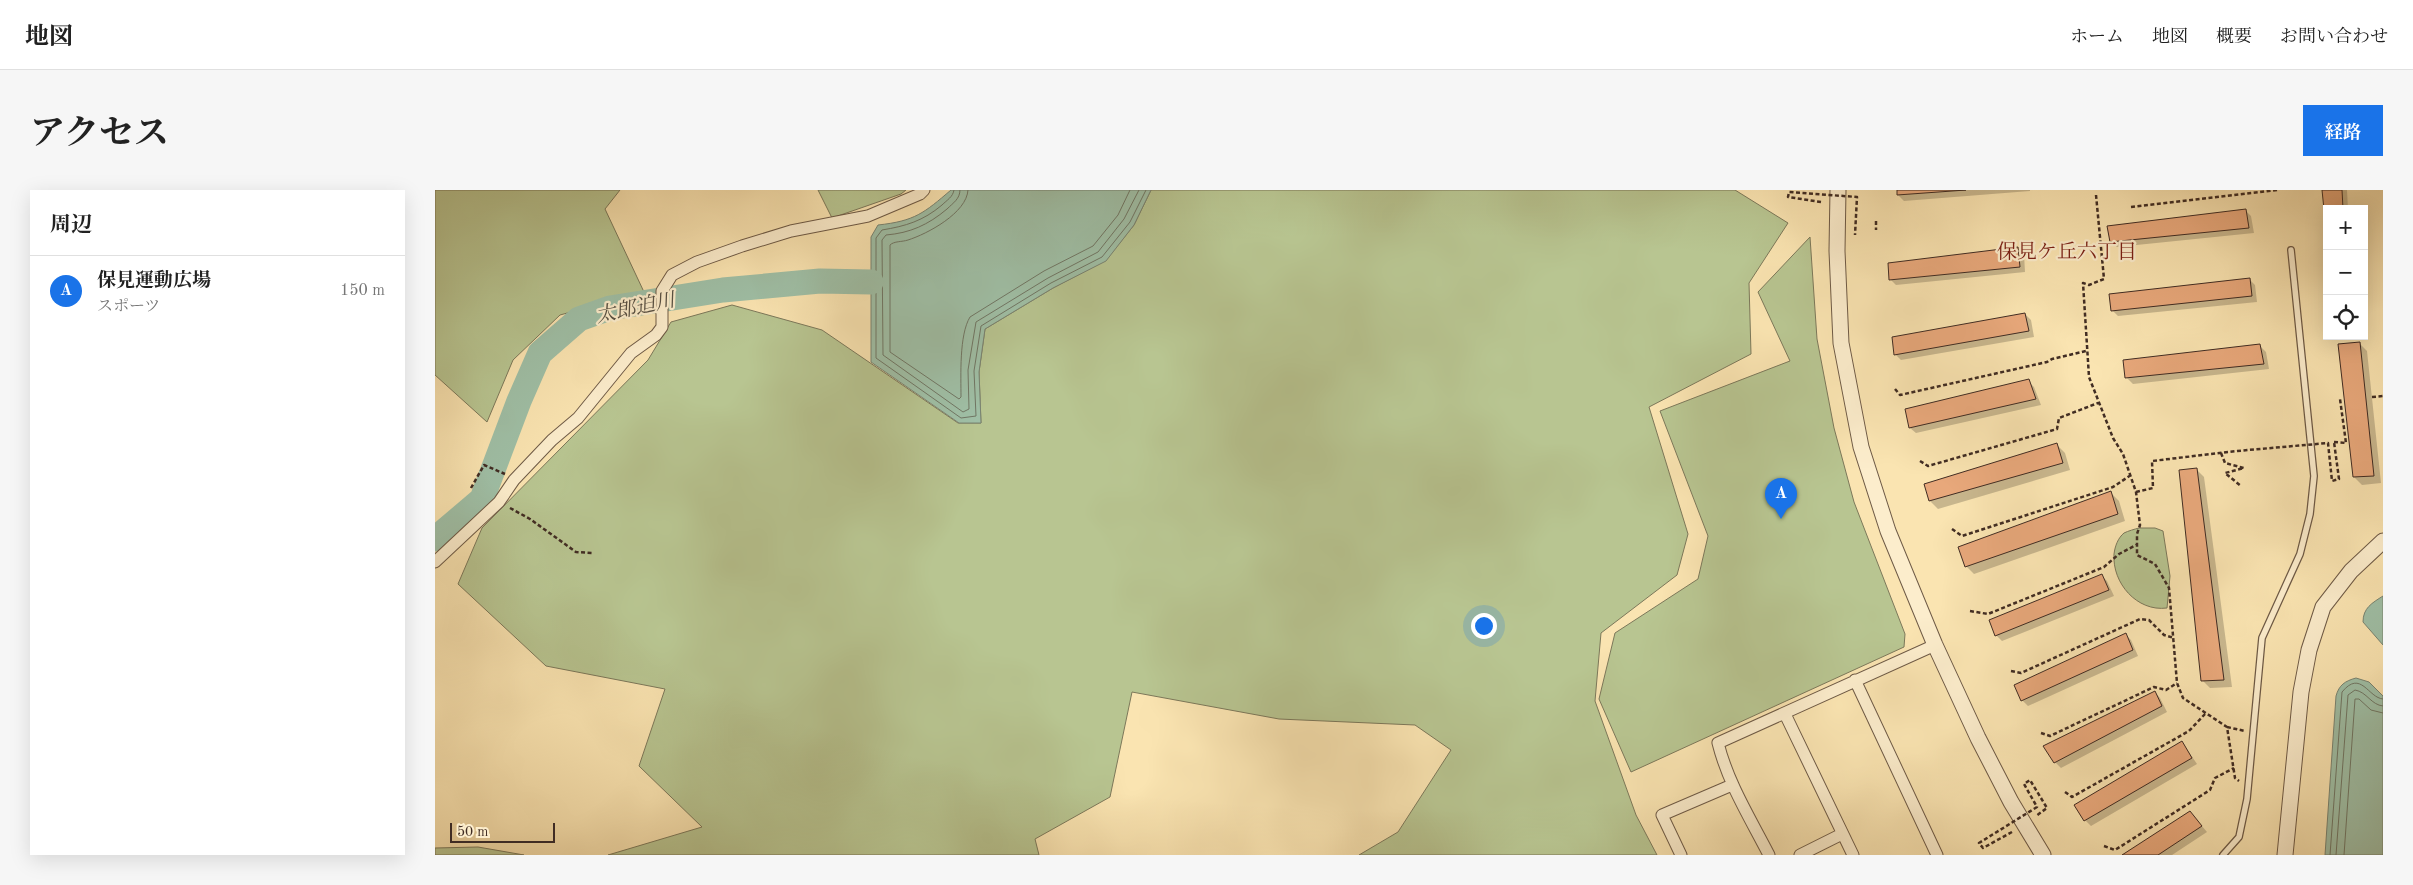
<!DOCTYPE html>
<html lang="ja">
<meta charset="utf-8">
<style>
:root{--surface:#fff;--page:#f6f6f6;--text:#222;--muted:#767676;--line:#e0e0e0;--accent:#1a73e8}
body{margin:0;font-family:"Old Standard TT","Noto Serif JP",serif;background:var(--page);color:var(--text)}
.controls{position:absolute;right:15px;top:15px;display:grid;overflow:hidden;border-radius:0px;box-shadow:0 5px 20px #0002}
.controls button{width:45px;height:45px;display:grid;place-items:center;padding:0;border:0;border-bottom:1px solid var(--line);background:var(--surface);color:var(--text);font:25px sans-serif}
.scale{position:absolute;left:15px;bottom:12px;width:105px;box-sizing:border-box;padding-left:5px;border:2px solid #402c23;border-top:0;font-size:14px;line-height:18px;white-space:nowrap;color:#402c23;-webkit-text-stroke:4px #fcedcc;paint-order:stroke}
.you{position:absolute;left:1048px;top:435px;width:18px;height:18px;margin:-12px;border:4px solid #fff;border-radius:50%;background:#1a73e8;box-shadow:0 0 0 8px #1a73e833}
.badge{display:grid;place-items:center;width:32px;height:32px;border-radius:50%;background:var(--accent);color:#fff;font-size:16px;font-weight:700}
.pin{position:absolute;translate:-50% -41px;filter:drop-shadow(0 1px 2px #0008)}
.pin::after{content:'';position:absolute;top:26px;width:18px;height:15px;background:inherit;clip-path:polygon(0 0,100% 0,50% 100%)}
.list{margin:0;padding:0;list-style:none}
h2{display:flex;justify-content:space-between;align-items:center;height:65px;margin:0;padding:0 20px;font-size:21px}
h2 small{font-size:16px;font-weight:400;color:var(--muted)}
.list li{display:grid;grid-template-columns:32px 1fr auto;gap:15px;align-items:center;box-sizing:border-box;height:70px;padding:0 20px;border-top:1px solid var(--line)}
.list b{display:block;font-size:19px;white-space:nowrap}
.list p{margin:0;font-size:16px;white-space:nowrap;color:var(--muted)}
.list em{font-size:16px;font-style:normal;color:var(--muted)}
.icon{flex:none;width:28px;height:28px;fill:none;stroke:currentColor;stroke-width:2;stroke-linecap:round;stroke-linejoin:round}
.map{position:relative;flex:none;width:1948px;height:665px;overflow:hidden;border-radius:0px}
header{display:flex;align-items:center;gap:30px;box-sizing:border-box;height:70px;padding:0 25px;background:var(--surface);border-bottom:1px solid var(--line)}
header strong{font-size:24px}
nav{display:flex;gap:28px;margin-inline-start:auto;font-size:18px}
.intro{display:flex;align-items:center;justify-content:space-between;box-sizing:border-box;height:120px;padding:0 30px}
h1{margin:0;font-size:35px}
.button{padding:12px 22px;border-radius:0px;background:var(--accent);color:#fff;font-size:18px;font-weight:700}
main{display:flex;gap:30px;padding:0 30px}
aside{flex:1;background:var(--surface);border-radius:0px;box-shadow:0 5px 20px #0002}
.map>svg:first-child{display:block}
</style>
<header>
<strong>地図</strong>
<nav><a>ホーム</a><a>地図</a><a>概要</a><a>お問い合わせ</a></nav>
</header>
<div class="intro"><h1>アクセス</h1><a class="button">経路</a></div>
<main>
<aside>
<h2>周辺<small></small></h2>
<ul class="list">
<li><span class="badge">A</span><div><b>保見運動広場</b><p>スポーツ</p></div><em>150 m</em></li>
</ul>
</aside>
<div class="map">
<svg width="1948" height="665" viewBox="0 0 1948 665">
<rect width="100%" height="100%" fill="#fae4b1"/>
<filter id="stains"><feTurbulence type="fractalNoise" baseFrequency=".004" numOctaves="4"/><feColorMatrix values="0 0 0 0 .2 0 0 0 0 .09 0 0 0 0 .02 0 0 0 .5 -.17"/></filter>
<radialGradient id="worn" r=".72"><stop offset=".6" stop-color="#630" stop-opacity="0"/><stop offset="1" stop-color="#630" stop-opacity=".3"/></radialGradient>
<path fill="#b8c591" stroke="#7c785a" d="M 0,0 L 185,0 L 170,19 L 209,102 L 125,125 L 78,170 L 52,232 L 0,185 Z
M 383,0 L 471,0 L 466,4 L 397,28 Z
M 716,0 L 1300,0 L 1353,33 L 1314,93 L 1316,164 L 1214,217 L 1253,344 L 1242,385 L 1166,443 L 1160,511 L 1201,625 L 1222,665 L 924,665 L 963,642 L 1016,560 L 980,535 L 844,529 L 697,502 L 675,607 L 600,649 L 604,665 L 173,665 L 267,637 L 204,576 L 230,499 L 111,476 L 23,394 L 47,338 L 213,170 L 236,132 L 297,115 L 387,140 L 523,233 L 546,233 L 544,182 L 550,139 L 618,98 L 671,70 L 699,35 Z
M 1375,47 L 1382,149 L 1399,238 L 1419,312 L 1470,444 L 1469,457 L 1196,582 L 1164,509 L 1180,443 L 1263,389 L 1273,346 L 1225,221 L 1355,171 L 1323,102 Z
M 1704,338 L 1720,338 L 1728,341 L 1735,386 L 1732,418 C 1702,422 1677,393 1679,364 C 1680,356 1683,348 1689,343 C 1693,341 1700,339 1704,338 Z
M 43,657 L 89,665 L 0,665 L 0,658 Z"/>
<path fill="#9fbfa6" stroke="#798472" d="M 516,0 L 716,0 L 699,35 L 671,71 L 618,98 L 550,139 L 544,182 L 546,233 L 524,233 L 436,172 L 436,47 L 443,35 C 480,31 489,23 516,0 Z
M 1948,406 L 1948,455 L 1928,432 C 1928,418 1937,413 1948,406 Z
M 1921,488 L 1934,492 L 1948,506 L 1948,665 L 1890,665 L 1901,506 C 1904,495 1910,491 1921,488 Z"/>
<path fill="#0003" d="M 1463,0 L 1595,0 L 1595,1 L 1469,11 L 1463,5 Z
M 1888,0 L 1912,0 L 1913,19 L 1892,19 Z
M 1810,20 L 1816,26 L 1819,43 L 1682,57 L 1676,51 Z
M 1583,59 L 1589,64 L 1590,82 L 1461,95 L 1455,89 Z
M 1814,89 L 1820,95 L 1822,112 L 1683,126 L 1677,120 Z
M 1590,124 L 1596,130 L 1599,147 L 1466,170 L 1460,164 Z
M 1924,153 L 1932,161 L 1946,293 L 1927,295 L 1919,287 Z
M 1825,156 L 1831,162 L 1834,179 L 1698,194 L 1692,188 Z
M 1593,191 L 1599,197 L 1606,215 L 1481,243 L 1475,238 Z
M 1622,255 L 1630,263 L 1635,280 L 1503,319 L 1495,311 Z
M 1761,279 L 1769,287 L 1797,497 L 1775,498 L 1767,490 Z
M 1676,303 L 1684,311 L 1690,331 L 1539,384 L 1531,376 Z
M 1666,385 L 1672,391 L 1679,406 L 1567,451 L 1561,445 Z
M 1690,444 L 1696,450 L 1703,466 L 1593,516 L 1587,510 Z
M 1720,502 L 1725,508 L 1732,522 L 1626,578 L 1620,572 Z
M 1747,552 L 1762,574 L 1656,636 L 1650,630 L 1641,615 Z
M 1755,622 L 1772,642 L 1737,665 L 1690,665 Z"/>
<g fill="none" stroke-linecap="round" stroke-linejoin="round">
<path stroke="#707664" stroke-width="1" d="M 519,0 C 518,7 512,10 507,15 C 488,31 471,36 447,40 L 441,48 L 441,168 L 526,228 L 541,226 L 539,181 L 546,136 L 616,93 L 667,67 L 695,32 L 711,0
M 525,0 C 525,9 518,13 512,19 C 493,35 475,43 451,45 L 447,50 L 448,165 L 528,222 L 534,219 L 533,180 L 541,132 L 613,88 L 663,62 L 689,29 L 704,0
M 533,0 C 532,23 492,44 473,50 C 467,52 459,51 455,55 L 455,162 L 524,209 L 526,207 C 526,186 524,145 535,127 L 609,81 L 658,56 L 683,25 L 695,0
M 1895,665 L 1907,502 C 1926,479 1933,508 1948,509
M 1901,665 L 1913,505 L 1920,500 C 1932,502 1936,515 1948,516
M 1909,665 L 1920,509 L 1924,509 L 1936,520 L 1948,523"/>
<path stroke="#9fbfa6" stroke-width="25" d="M 0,349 L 47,309 L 84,211 L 105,163 L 144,129 L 175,118 L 288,100 L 385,91 L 436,92"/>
</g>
<path fill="#e8a87b" stroke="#402c23" d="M 1462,0 L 1531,0 L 1462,5 Z
M 1887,0 L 1907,0 L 1908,19 L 1892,19 L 1892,49 Z
M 1811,19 L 1814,38 L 1675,52 L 1672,36 Z
M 1583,57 L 1585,77 L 1454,90 L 1453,73 Z
M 1815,88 L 1817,106 L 1676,121 L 1674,104 Z
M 1590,123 L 1594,141 L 1459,165 L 1457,147 Z
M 1925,152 L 1939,286 L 1918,287 L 1903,154 Z
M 1825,154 L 1829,174 L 1690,188 L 1688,170 Z
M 1594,189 L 1601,209 L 1474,238 L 1470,219 Z
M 1622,253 L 1628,273 L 1494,311 L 1489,294 Z
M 1762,278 L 1789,490 L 1766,491 L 1744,280 Z
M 1676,301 L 1683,324 L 1530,377 L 1523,357 Z
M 1667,384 L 1674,400 L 1560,446 L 1554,430 Z
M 1691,443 L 1698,460 L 1586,511 L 1579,495 Z
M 1720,501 L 1727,516 L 1619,573 L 1608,556 Z
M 1747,551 L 1757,568 L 1649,631 L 1639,615 Z
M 1755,621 L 1767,636 L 1723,665 L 1687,665 Z"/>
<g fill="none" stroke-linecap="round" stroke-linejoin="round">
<g stroke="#6e5a46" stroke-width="8">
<path id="service" d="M 1788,665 L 1804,647 L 1812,609 L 1827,448 L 1865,364 L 1875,324 L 1879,286 L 1856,60"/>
</g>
<g stroke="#6e5a46" stroke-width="13">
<path id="minor" d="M 0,372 L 64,312 L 79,290 L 117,250 L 143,228 L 196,163 L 221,145 L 227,137 L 227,101 L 237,85 L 262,72 L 307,56 L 356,41 L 433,26 L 485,4 L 489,0
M 1420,490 L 1502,665
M 1350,524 L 1418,665
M 1246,665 L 1227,625 L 1297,595
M 1334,665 C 1315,628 1293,593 1283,553 L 1500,455
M 1365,665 L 1407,644"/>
</g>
<g stroke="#6e5a46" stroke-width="17">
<path id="tertiary" d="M 1403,0 L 1402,61 L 1406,153 L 1426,257 L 1453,341 L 1500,455 L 1543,548 L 1576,612 L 1608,665
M 1850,665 L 1866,502 L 1874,460 L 1888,417 L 1916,381 L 1948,351"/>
</g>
<path stroke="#402c23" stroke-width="2.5" stroke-dasharray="4 2.5" stroke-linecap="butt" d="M 1661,5 L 1669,89 L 1654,95 L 1648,93 L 1654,187 L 1678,248 L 1688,264 L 1701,302 L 1705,335 L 1702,344 L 1702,365 L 1720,374 L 1734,398 L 1742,493 L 1748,508 L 1792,537 L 1800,588 L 1804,591
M 1696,17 L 1843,0
M 1441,31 L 1441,40
M 1460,199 L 1465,205 L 1612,172 L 1617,169 L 1651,161
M 1937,207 L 1948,206
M 1899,252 L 1911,253 L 1905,209
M 1786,263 L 1790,273 L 1809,278 L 1790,283 L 1806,296
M 1485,271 L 1493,276 L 1622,239 L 1624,228 L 1663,213
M 36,298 L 49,275 L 70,284
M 1701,302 L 1718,298 L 1717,271 L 1802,261
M 75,318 L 95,329 L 141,362 L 157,363
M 1517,339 L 1527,346 L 1678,297 L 1696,285
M 1535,421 L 1553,424 L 1669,377 L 1684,364 L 1701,355
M 1576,481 L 1586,483 L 1705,429 L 1714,430 L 1729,445 L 1739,448
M 1792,537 L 1810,541
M 1606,543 L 1615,546 L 1719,497 L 1731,500 L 1742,493
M 1630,602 L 1637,607 L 1754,541 L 1770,524
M 1669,656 L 1680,660 L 1775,600 L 1780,588 L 1799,578"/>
<use href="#service" stroke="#fcedcc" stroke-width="5.5"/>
<use href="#minor" stroke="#fcedcc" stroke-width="11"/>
<use href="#tertiary" stroke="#fcedcc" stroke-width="15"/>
<path stroke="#402c23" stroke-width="2.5" stroke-dasharray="4 2.5" stroke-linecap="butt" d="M 1386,12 L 1353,7 L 1354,2 L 1422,7 L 1420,45
M 1802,261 L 1893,253 L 1897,291 L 1904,289 L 1899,252
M 1577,642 L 1548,658 L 1544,653 L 1602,617 L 1589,594 L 1595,590 L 1612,618 L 1601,626"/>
</g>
<g text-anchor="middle" stroke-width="4.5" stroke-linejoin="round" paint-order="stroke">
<g font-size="20" fill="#7a1f14" stroke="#fcedcc">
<text x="1632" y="68">保見ケ丘六丁目</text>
</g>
<g font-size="20" font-style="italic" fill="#585144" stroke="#fcedcc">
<text transform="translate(200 117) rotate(-12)" y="7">太郎迫川</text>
</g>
</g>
<rect width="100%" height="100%" filter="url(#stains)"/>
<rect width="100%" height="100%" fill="url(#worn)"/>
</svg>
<div class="controls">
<button>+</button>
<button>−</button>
<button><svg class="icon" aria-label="locate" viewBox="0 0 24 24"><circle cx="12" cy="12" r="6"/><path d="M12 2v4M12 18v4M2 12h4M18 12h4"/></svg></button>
</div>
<div class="scale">50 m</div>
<div class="you"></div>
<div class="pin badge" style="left:1346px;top:329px">A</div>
</div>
</main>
